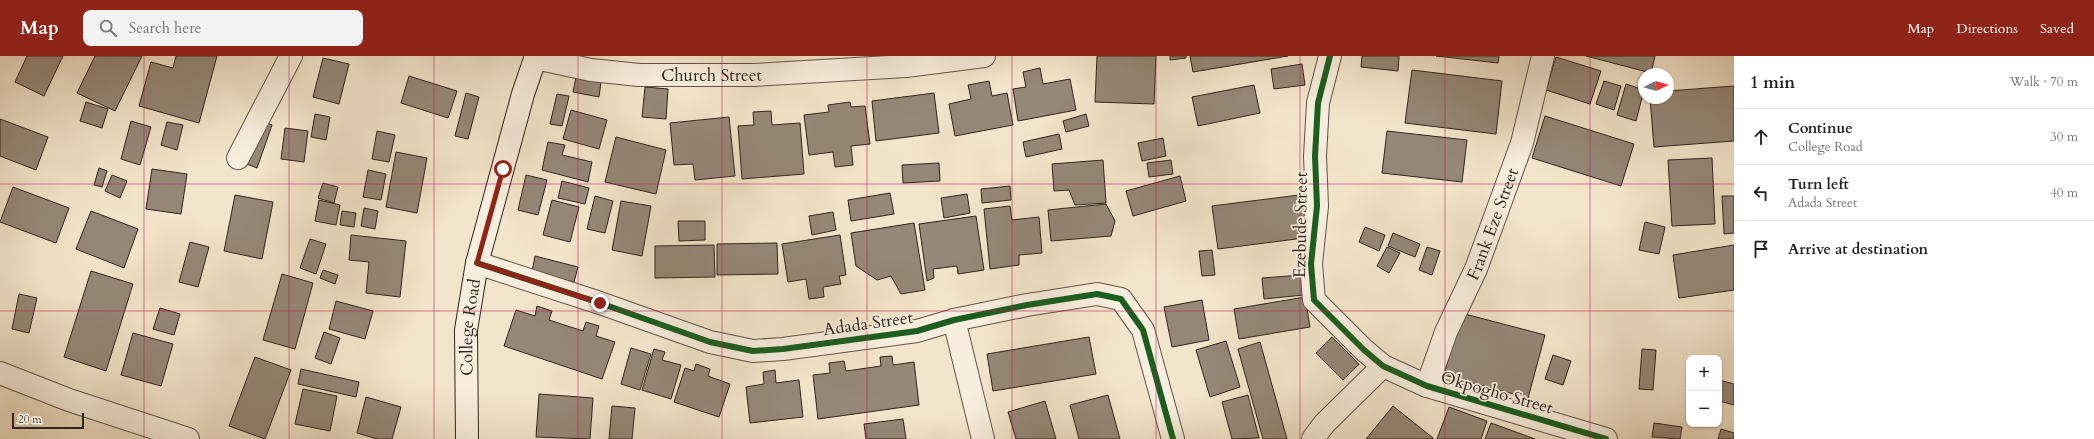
<!DOCTYPE html>
<meta charset="utf-8">
<style>
:root{--surface:#fff;--page:#f2f2f2;--text:#202124;--muted:#757577;--line:#e0e0e0;--accent:#8f2418}
body{margin:0;font-family:Cardo,serif;background:var(--page);color:var(--text)}
.controls{position:absolute;right:12px;bottom:12px;display:grid;overflow:hidden;border-radius:8px;box-shadow:0 1px 3px #0004}
.controls button{width:36px;height:36px;display:grid;place-items:center;padding:0;border:0;border-bottom:1px solid var(--line);background:var(--surface);color:var(--text);font:20px sans-serif}
.compass{position:absolute;left:1638px;top:12px;width:36px;height:36px;border-radius:50%;background:var(--surface);box-shadow:0 1px 3px #0004;rotate:85deg}
.scale{position:absolute;left:12px;bottom:10px;width:72px;box-sizing:border-box;padding-left:4px;border:2px solid #30241d;border-top:0;font-size:11px;line-height:14px;white-space:nowrap;color:#30241d;-webkit-text-stroke:3px #f7eedd;paint-order:stroke}
.stop{position:absolute;width:12px;height:12px;margin:-9px;border:3px solid #8f2418;border-radius:50%;background:#fff}
.stop.end{background:#8f2418;border-color:#fff;box-shadow:0 1px 4px #0008}
.list{margin:0;padding:0;list-style:none}
h2{display:flex;justify-content:space-between;align-items:center;height:52px;margin:0;padding:0 16px;font-size:17px}
h2 small{font-size:13px;font-weight:400;color:var(--muted)}
.list li{display:grid;grid-template-columns:26px 1fr auto;gap:12px;align-items:center;box-sizing:border-box;height:56px;padding:0 16px;border-top:1px solid var(--line)}
.list b{display:block;font-size:15px;white-space:nowrap}
.list p{margin:0;font-size:13px;white-space:nowrap;color:var(--muted)}
.list em{font-size:13px;font-style:normal;color:var(--muted)}
.icon{flex:none;width:22px;height:22px;fill:none;stroke:currentColor;stroke-width:2;stroke-linecap:round;stroke-linejoin:round}
.map{position:relative;flex:none;width:1734px;height:383px;overflow:hidden}
header{display:flex;align-items:center;gap:24px;box-sizing:border-box;height:56px;padding:0 20px;background:var(--accent);color:#fff}
header strong{font-size:19px}
nav{display:flex;gap:22px;margin-inline-start:auto;font-size:14px}
.search{width:280px;height:36px;background:var(--page);display:flex;align-items:center;gap:10px;box-sizing:border-box;padding:0 14px;border-radius:8px;color:var(--muted);font-size:15px}
main{display:flex}
aside{flex:1;background:var(--surface)}
.map>svg:first-child{display:block}
</style>
<header>
<strong>Map</strong>
<div class="search"><svg class="icon" aria-label="search" viewBox="0 0 24 24"><circle cx="10" cy="10" r="6"/><path d="M15 15l6 6"/></svg>Search here</div>
<nav><a>Map</a><a>Directions</a><a>Saved</a></nav>
</header>
<main>
<div class="map">
<svg width="1734" height="383" viewBox="0 0 1734 383">
<rect width="100%" height="100%" fill="#f3e5cb"/>
<filter id="stains"><feTurbulence type="fractalNoise" baseFrequency=".005" numOctaves="4"/><feColorMatrix values="0 0 0 0 .2 0 0 0 0 .09 0 0 0 0 .02 0 0 0 .5 -.17"/></filter>
<radialGradient id="worn" r=".72"><stop offset=".6" stop-color="#630" stop-opacity="0"/><stop offset="1" stop-color="#630" stop-opacity=".3"/></radialGradient>
<path fill="#958877" stroke="#30241d" d="M 27,0 L 63,0 L 44,40 L 15,26 Z
M 95,0 L 142,0 L 115,55 L 77,37 Z
M 176,0 L 217,0 L 199,67 L 139,50 L 151,6 L 173,12 Z
M 1097,0 L 1156,0 L 1154,48 L 1095,46 Z
M 1170,0 L 1186,0 L 1186,2 L 1170,4 Z
M 1190,0 L 1288,0 L 1193,16 Z
M 1362,0 L 1399,0 L 1398,15 L 1361,11 Z
M 1436,0 L 1499,0 L 1498,7 Z
M 1586,0 L 1655,0 L 1651,17 Z
M 1556,1 L 1601,15 L 1590,48 L 1546,34 Z
M 323,2 L 349,8 L 339,48 L 313,41 Z
M 1302,8 L 1305,29 L 1274,33 L 1271,13 Z
M 1040,12 L 1043,28 L 1070,23 L 1076,54 L 1018,65 L 1013,33 L 1026,31 L 1023,16 Z
M 1412,14 L 1502,25 L 1496,78 L 1405,67 Z
M 409,20 L 457,35 L 448,62 L 401,47 Z
M 576,21 L 601,26 L 599,41 L 573,36 Z
M 989,25 L 992,40 L 1007,37 L 1013,69 L 955,80 L 949,48 L 971,43 L 968,29 Z
M 1604,25 L 1621,30 L 1614,54 L 1596,48 Z
M 1626,28 L 1644,34 L 1636,65 L 1617,59 Z
M 1254,29 L 1260,57 L 1198,70 L 1192,41 Z
M 1734,30 L 1734,85 L 1654,91 L 1650,42 L 1668,42 L 1668,35 Z
M 645,31 L 668,33 L 666,63 L 642,61 Z
M 466,37 L 479,41 L 468,83 L 455,80 Z
M 934,37 L 939,77 L 876,85 L 872,45 Z
M 557,38 L 569,40 L 562,70 L 550,68 Z
M 86,46 L 108,53 L 102,72 L 80,65 Z
M 850,46 L 851,51 L 865,50 L 870,88 L 851,90 L 853,109 L 835,111 L 833,96 L 809,99 L 804,59 L 829,56 L 828,49 Z
M 571,54 L 607,64 L 599,93 L 563,83 Z
M 771,55 L 772,69 L 800,67 L 804,118 L 742,123 L 738,70 L 754,69 L 753,56 Z
M 315,58 L 330,61 L 326,84 L 311,81 Z
M 1086,58 L 1089,70 L 1066,76 L 1063,65 Z
M 1545,60 L 1634,88 L 1621,130 L 1532,102 Z
M 729,61 L 735,120 L 695,124 L 693,108 L 674,109 L 670,67 Z
M 0,63 L 48,81 L 36,114 L 0,100 Z
M 259,64 L 272,69 L 257,112 L 244,107 Z
M 131,65 L 151,71 L 140,109 L 121,103 Z
M 167,66 L 183,69 L 177,94 L 161,89 Z
M 285,72 L 308,75 L 304,106 L 281,103 Z
M 377,75 L 395,79 L 389,106 L 372,103 Z
M 1387,75 L 1467,84 L 1462,126 L 1382,117 Z
M 1059,78 L 1062,93 L 1026,101 L 1023,86 Z
M 616,81 L 666,94 L 656,138 L 605,126 Z
M 1163,82 L 1166,100 L 1142,105 L 1138,87 Z
M 548,86 L 565,89 L 562,99 L 592,106 L 588,126 L 542,114 Z
M 396,96 L 427,102 L 417,157 L 386,151 Z
M 1712,102 L 1715,168 L 1672,170 L 1668,104 Z
M 1103,104 L 1106,147 L 1075,149 L 1069,134 L 1054,135 L 1052,108 Z
M 1171,104 L 1173,118 L 1149,121 L 1147,107 Z
M 939,107 L 940,125 L 903,127 L 902,109 Z
M 99,112 L 107,115 L 102,131 L 94,129 Z
M 152,113 L 187,118 L 181,158 L 146,153 Z
M 368,114 L 386,118 L 381,144 L 363,141 Z
M 112,119 L 127,125 L 120,142 L 105,135 Z
M 526,119 L 547,124 L 538,159 L 518,154 Z
M 1180,120 L 1186,145 L 1133,160 L 1126,135 Z
M 562,125 L 589,132 L 585,148 L 558,142 Z
M 323,127 L 338,131 L 334,147 L 318,142 Z
M 1010,130 L 1011,144 L 982,147 L 981,133 Z
M 13,131 L 69,152 L 56,187 L 0,166 Z
M 890,137 L 894,158 L 851,165 L 848,144 Z
M 967,138 L 970,157 L 944,162 L 941,142 Z
M 1307,138 L 1312,181 L 1218,193 L 1212,150 Z
M 235,139 L 273,146 L 262,203 L 224,195 Z
M 595,140 L 613,145 L 605,177 L 587,173 Z
M 1722,140 L 1734,140 L 1734,177 L 1724,178 Z
M 319,144 L 340,149 L 336,169 L 315,165 Z
M 552,144 L 579,151 L 570,186 L 543,179 Z
M 621,145 L 651,150 L 642,200 L 612,194 Z
M 1106,148 L 1115,165 L 1111,180 L 1051,185 L 1048,154 Z
M 1010,150 L 1012,164 L 1039,161 L 1042,197 L 1019,199 L 1019,209 L 990,213 L 984,153 Z
M 364,152 L 378,155 L 375,173 L 361,170 Z
M 91,155 L 138,173 L 124,212 L 76,193 Z
M 342,155 L 356,157 L 354,171 L 340,169 Z
M 833,156 L 836,174 L 812,179 L 809,160 Z
M 976,160 L 984,214 L 958,218 L 957,210 L 933,213 L 934,222 L 927,225 L 919,168 Z
M 678,165 L 705,165 L 705,184 L 679,185 Z
M 1645,166 L 1665,171 L 1659,198 L 1639,194 Z
M 914,167 L 925,234 L 901,238 L 891,220 L 877,224 L 856,210 L 851,177 Z
M 1365,171 L 1385,179 L 1379,195 L 1359,186 Z
M 1393,177 L 1420,188 L 1415,201 L 1388,190 Z
M 351,179 L 406,185 L 400,241 L 366,237 L 369,206 L 349,204 Z
M 840,179 L 846,219 L 839,220 L 841,228 L 823,231 L 824,241 L 809,243 L 806,223 L 788,226 L 782,188 Z
M 310,183 L 326,188 L 316,218 L 300,212 Z
M 190,186 L 209,191 L 198,231 L 179,226 Z
M 777,187 L 778,218 L 717,219 L 717,188 Z
M 714,189 L 715,221 L 655,222 L 655,190 Z
M 1734,189 L 1734,234 L 1679,242 L 1673,199 Z
M 1387,191 L 1400,197 L 1389,217 L 1377,210 Z
M 1427,191 L 1440,195 L 1432,219 L 1419,214 Z
M 1212,194 L 1215,219 L 1202,220 L 1199,195 Z
M 535,200 L 578,211 L 574,226 L 532,216 Z
M 323,214 L 338,219 L 335,228 L 320,222 Z
M 91,215 L 133,228 L 106,315 L 64,301 Z
M 282,218 L 313,227 L 295,293 L 263,284 Z
M 1302,219 L 1304,239 L 1264,243 L 1262,222 Z
M 19,238 L 37,242 L 29,277 L 12,273 Z
M 1305,241 L 1310,271 L 1239,283 L 1234,253 Z
M 1202,244 L 1209,284 L 1172,291 L 1164,251 Z
M 336,245 L 373,255 L 365,283 L 329,273 Z
M 537,250 L 552,255 L 549,264 L 583,275 L 586,266 L 599,270 L 596,280 L 615,286 L 602,323 L 504,290 L 516,254 L 535,260 Z
M 160,252 L 180,258 L 174,279 L 153,273 Z
M 1461,257 L 1545,279 L 1528,342 L 1444,319 Z
M 324,276 L 340,282 L 331,308 L 315,302 Z
M 133,277 L 173,288 L 161,330 L 121,319 Z
M 1089,281 L 1096,318 L 993,335 L 987,298 Z
M 1332,281 L 1359,308 L 1343,324 L 1316,297 Z
M 1226,285 L 1240,331 L 1210,341 L 1196,294 Z
M 1260,286 L 1287,383 L 1263,383 L 1238,293 Z
M 631,292 L 651,298 L 640,334 L 621,328 Z
M 654,293 L 665,296 L 662,304 L 681,309 L 671,343 L 642,334 Z
M 1642,293 L 1656,294 L 1653,334 L 1639,333 Z
M 1553,299 L 1571,305 L 1563,329 L 1545,323 Z
M 892,300 L 893,309 L 914,306 L 919,349 L 818,363 L 813,319 L 830,317 L 829,307 L 844,305 L 846,315 L 881,310 L 880,301 Z
M 255,301 L 291,314 L 265,383 L 229,370 Z
M 696,308 L 710,313 L 708,320 L 730,328 L 719,361 L 674,346 L 685,312 L 694,315 Z
M 301,313 L 359,326 L 356,341 L 298,328 Z
M 775,314 L 776,327 L 799,324 L 803,361 L 750,367 L 746,331 L 764,328 L 763,316 Z
M 1719,324 L 1734,328 L 1734,349 L 1719,345 Z
M 303,333 L 337,340 L 330,375 L 295,368 Z
M 539,338 L 593,342 L 590,383 L 536,381 Z
M 1108,339 L 1120,383 L 1079,383 L 1070,349 Z
M 1248,339 L 1259,382 L 1232,383 L 1222,346 Z
M 366,341 L 401,351 L 392,383 L 377,383 L 357,377 Z
M 1045,345 L 1056,383 L 1016,383 L 1008,356 Z
M 612,350 L 635,352 L 632,383 L 609,383 Z
M 1393,350 L 1433,382 L 1433,383 L 1366,383 Z
M 1449,351 L 1487,365 L 1481,383 L 1437,383 Z
M 903,363 L 906,383 L 866,383 L 864,368 Z
M 1491,367 L 1535,383 L 1485,383 Z
M 1654,367 L 1682,371 L 1680,383 L 1652,381 Z
M 1721,373 L 1734,377 L 1734,383 L 1718,383 Z"/>
<g fill="none" stroke-linecap="round" stroke-linejoin="round">
<g stroke="#615448" stroke-width="24">
<g id="street">
<path d="M 1330,0 L 1318,47 L 1315,100 L 1317,150 L 1311,208 L 1314,244 L 1364,294 L 1383,310 L 1427,330 L 1606,383"/>
<path id="s1" d="M 535,2 L 591,14 L 639,19 L 754,19 L 906,10 L 984,0"/>
<path d="M 238,102 L 291,0"/>
<path d="M 477,207 L 600,247 L 710,286 L 753,295 L 783,293 L 917,275 L 954,264 L 1027,249 L 1097,238 L 1121,243 L 1143,274 L 1173,383"/>
<path d="M 954,264 L 983,383"/>
<path d="M 0,317 L 69,344 L 188,383"/>
<path id="s2" d="M 1427,330 L 1446,276 L 1476,213 L 1522,87 L 1543,0"/>
<path d="M 1313,383 L 1324,368 L 1383,310"/>
</g>
</g>
<g stroke="#30241d" stroke-width="24">
<g id="secondary">
<path id="s3" d="M 467,383 L 466,274 L 477,207 L 523,38 L 536,0"/>
</g>
</g>
<use href="#street" stroke="#f7eedd" stroke-width="22"/>
<use href="#secondary" stroke="#f7eedd" stroke-width="22"/>
<g stroke="#f7eedd" stroke-width="8">
<path id="cycleway" d="M 1330,0 L 1318,47 L 1315,100 L 1317,150 L 1311,208 L 1314,244 L 1364,294 L 1383,310 L 1427,330 L 1606,383
M 477,207 L 600,247 L 710,286 L 753,295 L 783,293 L 917,275 L 954,264 L 1027,249 L 1097,238 L 1121,243 L 1143,274 L 1173,383"/>
</g>
<use href="#cycleway" stroke="#1b5e20" stroke-width="6"/>
</g>
<g fill="none" stroke-linecap="round" stroke-linejoin="round">
<path stroke="#8f2418" stroke-width="5" d="M 503,113 L 477,207 L 600,247"/>
</g>
<path fill="none" stroke="#c2185b" stroke-width="1" stroke-opacity="0.55" d="M 144,0 L 144,383M 289,0 L 289,383M 434,0 L 434,383M 578,0 L 578,383M 722,0 L 722,383M 867,0 L 867,383M 1012,0 L 1012,383M 1156,0 L 1156,383M 1300,0 L 1300,383M 1445,0 L 1445,383M 1590,0 L 1590,383M 0,128 L 1734,128M 0,255 L 1734,255"/>
<g text-anchor="middle" stroke-width="3.5" stroke-linejoin="round" paint-order="stroke">
<g font-size="17" fill="#30241d" stroke="#f7eedd">
<text dy="6" stroke="none"><textPath href="#s1" startOffset="178">Church Street</textPath></text>
<text dy="6" stroke="none"><textPath href="#s2" startOffset="175">Frank Eze Street</textPath></text>
<text transform="translate(1300 169) rotate(-89)" y="6">Ezebude Street</text>
<text transform="translate(868 267) rotate(-8)" y="6">Adada Street</text>
<text dy="6" stroke="none"><textPath href="#s3" startOffset="112">College Road</textPath></text>
<text transform="translate(1497 336) rotate(16)" y="6">Okpogho Street</text>
</g>
</g>
<rect width="100%" height="100%" filter="url(#stains)"/>
<rect width="100%" height="100%" fill="url(#worn)"/>
</svg>
<div class="controls">
<button>+</button>
<button>−</button>
</div>
<svg class="compass" viewBox="-18 -18 36 36"><path d="M0-13l5 13h-10z" fill="#e53935"/><path d="M0 13l5-13h-10z" fill="#757577"/></svg>
<div class="scale">20 m</div>
<div class="stop" style="left:503px;top:113px"></div>
<div class="stop end" style="left:600px;top:247px"></div>
</div>
<aside>
<h2>1 min<small>Walk · 70 m</small></h2>
<ul class="list">
<li><svg class="icon" aria-label="ahead" viewBox="0 0 24 24"><path d="M12 20V5M6 11l6-6 6 6"/></svg><div><b>Continue</b><p>College Road</p></div><em>30 m</em></li>
<li><svg class="icon" aria-label="left" viewBox="0 0 24 24"><path d="M17 20v-9H6M10 6l-5 5 5 5"/></svg><div><b>Turn left</b><p>Adada Street</p></div><em>40 m</em></li>
<li><svg class="icon" aria-label="arrive" viewBox="0 0 24 24"><path d="M6 21V4h12l-3 4 3 4H6"/></svg><div><b>Arrive at destination</b></div></li>
</ul>
</aside>
</main>
